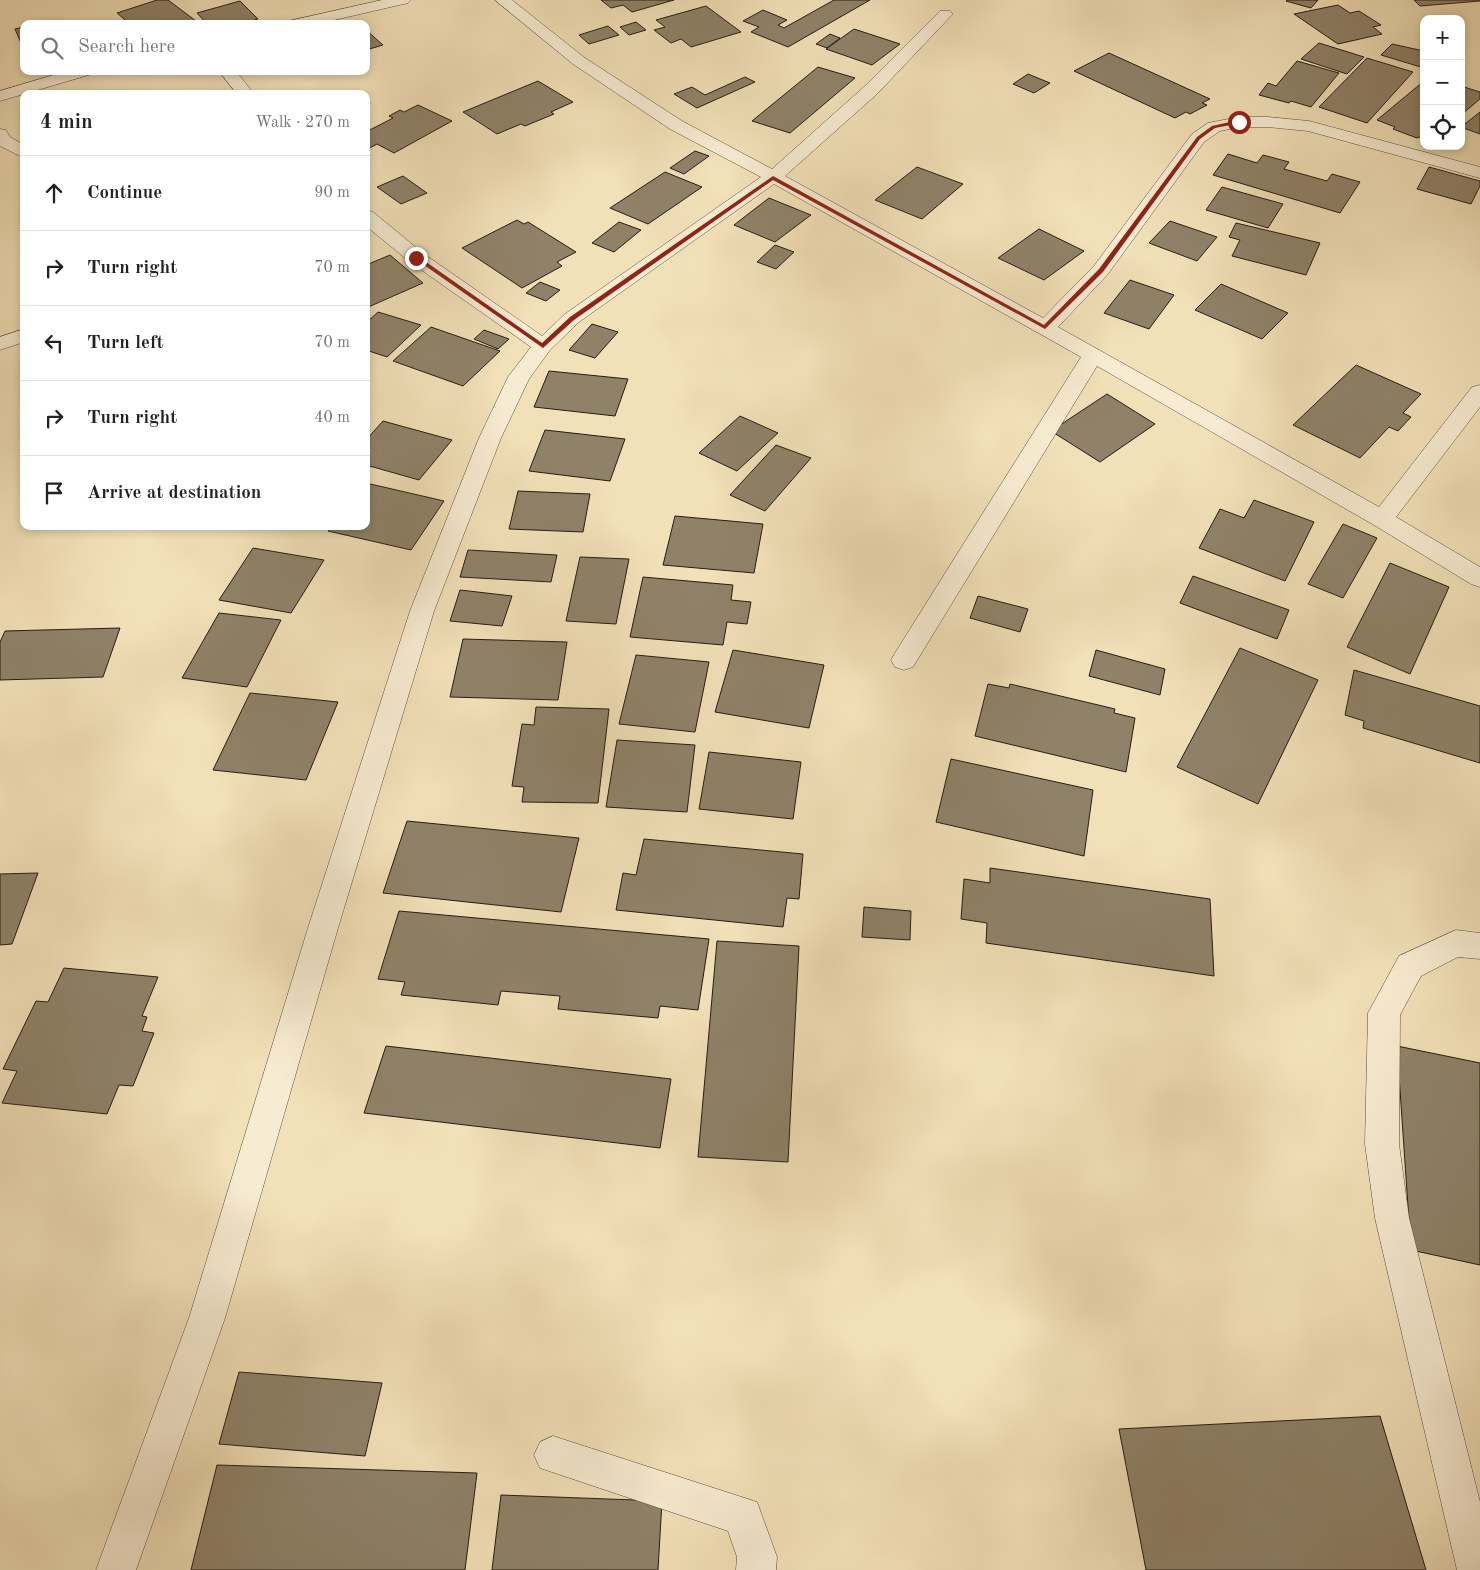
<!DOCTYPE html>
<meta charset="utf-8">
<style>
:root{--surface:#fff;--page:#f6f6f6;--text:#222;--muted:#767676;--line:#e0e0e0}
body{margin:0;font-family:"Old Standard TT",serif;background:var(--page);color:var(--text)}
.controls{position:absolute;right:15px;top:15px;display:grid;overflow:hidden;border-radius:10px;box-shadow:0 2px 8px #0003}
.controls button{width:45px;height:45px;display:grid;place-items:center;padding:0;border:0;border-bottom:1px solid var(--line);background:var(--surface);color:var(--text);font:25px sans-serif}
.stop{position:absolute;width:15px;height:15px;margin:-11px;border:4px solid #8f2418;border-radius:50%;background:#fff}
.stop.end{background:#8f2418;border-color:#fff;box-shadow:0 1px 5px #0008}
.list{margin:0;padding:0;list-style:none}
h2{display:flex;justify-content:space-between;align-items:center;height:65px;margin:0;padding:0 20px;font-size:21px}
h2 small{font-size:16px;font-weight:400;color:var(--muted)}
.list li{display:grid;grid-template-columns:32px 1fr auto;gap:15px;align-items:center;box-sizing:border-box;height:75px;padding:0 20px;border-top:1px solid var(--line)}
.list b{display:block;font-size:19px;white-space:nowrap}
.list em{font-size:16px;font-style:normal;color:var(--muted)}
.icon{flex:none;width:28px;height:28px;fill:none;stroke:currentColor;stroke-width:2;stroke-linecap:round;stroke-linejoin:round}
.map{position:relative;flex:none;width:1480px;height:1570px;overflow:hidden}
.search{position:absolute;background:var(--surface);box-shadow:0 2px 8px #0003;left:20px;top:20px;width:350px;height:55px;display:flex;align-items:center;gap:12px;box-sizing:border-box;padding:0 18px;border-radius:10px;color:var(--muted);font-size:19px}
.panel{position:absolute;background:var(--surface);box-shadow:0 2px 8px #0003;left:20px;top:90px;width:350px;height:440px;border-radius:10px}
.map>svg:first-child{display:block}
</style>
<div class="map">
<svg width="1480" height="1570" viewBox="0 0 1480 1570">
<rect width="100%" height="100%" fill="#f2e0b8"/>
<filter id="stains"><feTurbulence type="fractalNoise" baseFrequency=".004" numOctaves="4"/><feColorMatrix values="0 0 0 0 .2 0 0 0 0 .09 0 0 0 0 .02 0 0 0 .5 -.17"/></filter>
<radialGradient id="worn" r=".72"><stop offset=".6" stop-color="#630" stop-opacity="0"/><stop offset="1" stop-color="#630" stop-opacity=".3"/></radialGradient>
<path fill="#8f8269" stroke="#241d13" d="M 157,0 L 168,0 L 200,24 L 130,24 L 117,13 Z
M 601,0 L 674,0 L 632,12 L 623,5 L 611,8 Z
M 834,0 L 870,0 L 788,47 L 751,32 L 759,27 L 743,21 L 763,10 L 787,20 L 778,25 L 784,28 Z
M 1287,0 L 1318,0 L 1311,8 L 1286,1 Z
M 1414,0 L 1480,0 L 1480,1 L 1420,6 Z
M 240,1 L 258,19 L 241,24 L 207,24 L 197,13 Z
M 1338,5 L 1350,13 L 1359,11 L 1381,25 L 1373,27 L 1382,34 L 1338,44 L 1294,14 Z
M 706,6 L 741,32 L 691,47 L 681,39 L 671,43 L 654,30 L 665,27 L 656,20 Z
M 636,22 L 646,30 L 629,35 L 620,27 Z
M 608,26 L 619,35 L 589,44 L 579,35 Z
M 24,27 L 24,50 L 15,29 Z
M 854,29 L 900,44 L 872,65 L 826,49 Z
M 366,30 L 383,45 L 366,50 Z
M 830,34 L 840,38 L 827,48 L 816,44 Z
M 1319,43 L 1364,57 L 1347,74 L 1301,59 Z
M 1392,44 L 1424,51 L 1424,68 L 1381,55 Z
M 1109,53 L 1210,99 L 1202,103 L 1207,105 L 1190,114 L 1186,112 L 1175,118 L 1074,71 Z
M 1367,58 L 1413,72 L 1367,123 L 1319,107 Z
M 1297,61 L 1339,73 L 1311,107 L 1291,101 L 1289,103 L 1259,95 L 1268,83 L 1276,86 Z
M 818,67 L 855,78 L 790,133 L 752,121 Z
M 1028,74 L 1050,83 L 1034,93 L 1013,84 Z
M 745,77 L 755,82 L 697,108 L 674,94 L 692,87 L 705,95 Z
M 538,81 L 573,102 L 551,112 L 554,114 L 525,126 L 521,124 L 497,134 L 463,112 Z
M 1424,81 L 1424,135 L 1417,138 L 1393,129 L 1395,127 L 1377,120 Z
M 1461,86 L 1480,92 L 1480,99 L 1461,115 Z
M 418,105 L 452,121 L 394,153 L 377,144 L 366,150 L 366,132 L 393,118 L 389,116 L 400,110 L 404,112 Z
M 1480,112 L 1480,134 L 1461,127 Z
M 695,151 L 709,156 L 684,174 L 670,168 Z
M 1228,154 L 1257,163 L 1263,155 L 1289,162 L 1284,169 L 1327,181 L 1332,174 L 1360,182 L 1340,213 L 1213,175 Z
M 917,167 L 963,184 L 922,219 L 875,200 Z
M 1429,167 L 1480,181 L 1480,186 L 1471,204 L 1417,189 Z
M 665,172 L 702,187 L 648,224 L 610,208 Z
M 403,176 L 427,193 L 401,204 L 377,187 Z
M 1222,187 L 1283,204 L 1268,228 L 1206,210 Z
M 769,198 L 811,215 L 775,242 L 734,225 Z
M 517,220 L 524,224 L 528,222 L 576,252 L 557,262 L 562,266 L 522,288 L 462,248 Z
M 1170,221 L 1217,237 L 1197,261 L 1149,243 Z
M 619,222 L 641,230 L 614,252 L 592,243 Z
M 1236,223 L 1320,243 L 1306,275 L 1232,256 L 1240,240 L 1229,237 Z
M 1039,229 L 1084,251 L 1044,280 L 998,258 Z
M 775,245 L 794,252 L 776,269 L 757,262 Z
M 390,255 L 423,283 L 366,308 L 366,265 Z
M 1130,280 L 1174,295 L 1149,329 L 1104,313 Z
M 540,282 L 560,290 L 546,301 L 526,293 Z
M 1221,284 L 1288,313 L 1262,339 L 1195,310 Z
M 378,312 L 421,325 L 387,357 L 366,350 L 366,323 Z
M 592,324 L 618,332 L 595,358 L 569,350 Z
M 431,327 L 500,351 L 463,386 L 393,361 Z
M 484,330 L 509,339 L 498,349 L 474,339 Z
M 1356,365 L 1421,394 L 1403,413 L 1411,417 L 1398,431 L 1389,427 L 1360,458 L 1293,425 Z
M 549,371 L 628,379 L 615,416 L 534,407 Z
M 1107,394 L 1155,424 L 1100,462 L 1051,431 Z
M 740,416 L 778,433 L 737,471 L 699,453 Z
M 383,421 L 452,440 L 419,480 L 366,465 L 366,440 Z
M 545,430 L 625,439 L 610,481 L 529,471 Z
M 776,445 L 811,458 L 765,511 L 730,495 Z
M 366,483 L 444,501 L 411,550 L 328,531 L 332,526 L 366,526 Z
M 518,491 L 590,494 L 583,532 L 509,529 Z
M 1254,500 L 1314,522 L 1285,581 L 1199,548 L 1220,509 L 1244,518 Z
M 675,516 L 763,524 L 754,573 L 663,565 Z
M 1343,524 L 1377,538 L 1343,598 L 1308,584 Z
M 253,548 L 324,560 L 291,613 L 219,600 Z
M 468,550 L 557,555 L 551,582 L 460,577 Z
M 580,557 L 629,559 L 616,624 L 566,621 Z
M 1390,563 L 1449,587 L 1410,674 L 1347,647 Z
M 1193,576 L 1289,610 L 1277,639 L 1180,603 Z
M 643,577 L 733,585 L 731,600 L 751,602 L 747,624 L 727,622 L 723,645 L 630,637 Z
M 460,590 L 512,596 L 502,626 L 450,621 Z
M 978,596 L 1028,609 L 1020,632 L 970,618 Z
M 219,613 L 281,620 L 247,687 L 182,678 Z
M 120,628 L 103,677 L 0,680 L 0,642 L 5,631 Z
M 463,639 L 567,642 L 558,700 L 450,697 Z
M 1240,648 L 1318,680 L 1258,804 L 1177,767 Z
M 733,650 L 824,665 L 809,728 L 715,712 Z
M 1096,650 L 1165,669 L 1160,695 L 1089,676 Z
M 636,655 L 709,662 L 695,732 L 619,724 Z
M 1354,670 L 1480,706 L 1480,763 L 1363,728 L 1364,721 L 1345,715 Z
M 988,684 L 1009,688 L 1010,684 L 1115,709 L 1114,713 L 1135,718 L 1126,772 L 975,736 Z
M 250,693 L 338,702 L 306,780 L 213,770 Z
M 536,707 L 609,709 L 598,803 L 522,802 L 524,787 L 512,786 L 522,724 L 534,725 Z
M 617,740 L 695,745 L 687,812 L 606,807 Z
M 709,752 L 801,762 L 793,819 L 699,809 Z
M 951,759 L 1093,790 L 1084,856 L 936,822 Z
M 407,821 L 579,838 L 561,912 L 383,893 Z
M 644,839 L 803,854 L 799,899 L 787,898 L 783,927 L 616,910 L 623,873 L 636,875 Z
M 990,868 L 1210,899 L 1214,976 L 986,943 L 987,923 L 961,919 L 964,879 L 990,883 Z
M 38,873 L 12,944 L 0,945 L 0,874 Z
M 864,907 L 911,911 L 910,940 L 862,937 Z
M 399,911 L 709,939 L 698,1010 L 660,1006 L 658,1018 L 558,1009 L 560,996 L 501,991 L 498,1005 L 401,995 L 405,982 L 378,979 Z
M 717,941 L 799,946 L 788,1162 L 698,1157 Z
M 64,968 L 158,977 L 142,1016 L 147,1017 L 142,1031 L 154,1033 L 133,1086 L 119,1085 L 107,1114 L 2,1103 L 17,1071 L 3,1069 L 36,1001 L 48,1002 Z
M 386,1046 L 671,1079 L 660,1148 L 364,1113 Z
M 1397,1046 L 1480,1063 L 1480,1265 L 1411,1250 Z
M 239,1372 L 382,1383 L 365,1456 L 219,1444 Z
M 1380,1416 L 1426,1570 L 1146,1570 L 1119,1429 Z
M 217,1465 L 477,1473 L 465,1570 L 191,1570 Z
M 501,1495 L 662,1501 L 658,1570 L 492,1570 Z"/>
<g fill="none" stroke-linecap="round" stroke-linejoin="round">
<g stroke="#584e3c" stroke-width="1">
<path id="minor" d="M 382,0 L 411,0 L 408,3 L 317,24 L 287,24 L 289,21 Z
M 495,0 L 512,0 L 585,58 L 682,121 L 772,169 L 865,86 L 940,11 L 950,11 L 953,14 L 950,17 L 877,94 L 785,176 L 1043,318 L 1094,266 L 1192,134 L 1208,123 L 1239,117 L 1268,117 L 1309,121 L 1480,167 L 1480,178 L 1308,131 L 1268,127 L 1239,127 L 1220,131 L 1204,142 L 1108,274 L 1058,327 L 1379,507 L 1472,387 L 1480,385 L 1480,407 L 1396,517 L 1480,567 L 1480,587 L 1471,584 L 1374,525 L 1097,366 L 913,667 L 904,670 L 895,667 L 891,660 L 895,653 L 1081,357 L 774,184 L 579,322 L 550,350 L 529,379 L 501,438 L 434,611 L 338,928 L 225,1318 L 136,1570 L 96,1570 L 189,1318 L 308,928 L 410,611 L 479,438 L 508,377 L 531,347 L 410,262 L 366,226 L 366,210 L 373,212 L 424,254 L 542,336 L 565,314 L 761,177 L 670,129 L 573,64 Z
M 67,71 L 94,71 L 92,74 L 0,101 L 0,91 Z
M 219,71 L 236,71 L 254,94 L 237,94 Z
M 0,129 L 6,130 L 10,137 L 24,145 L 24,158 L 0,146 Z
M 24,329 L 24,342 L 0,350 L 0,337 Z
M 1456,930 L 1480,933 L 1480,959 L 1458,957 L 1421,976 L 1400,1015 L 1399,1144 L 1409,1218 L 1480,1502 L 1480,1570 L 1457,1570 L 1375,1218 L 1365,1144 L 1368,1013 L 1399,956 Z
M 553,1436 L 757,1502 L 777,1557 L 776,1570 L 736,1570 L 737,1557 L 728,1531 L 540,1468 L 534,1455 L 540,1442 Z"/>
</g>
<use href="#minor" fill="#f7ebd1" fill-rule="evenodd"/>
</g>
<path fill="#8f2418" d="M 1239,120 L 1241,123 L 1215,128 L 1200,139 L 1103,272 L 1045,329 L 773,180 L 574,320 L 543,348 L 414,258 L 419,257 L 542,343 L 570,317 L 773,176 L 1044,325 L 1099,269 L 1197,137 L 1212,126 Z"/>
<rect width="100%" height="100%" filter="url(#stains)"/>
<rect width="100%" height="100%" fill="url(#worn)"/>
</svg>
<div class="controls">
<button>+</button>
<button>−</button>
<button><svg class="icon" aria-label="locate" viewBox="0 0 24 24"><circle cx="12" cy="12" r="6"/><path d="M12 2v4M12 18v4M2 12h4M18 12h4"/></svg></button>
</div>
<div class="stop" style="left:1239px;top:122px"></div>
<div class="stop end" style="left:416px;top:258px"></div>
<div class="search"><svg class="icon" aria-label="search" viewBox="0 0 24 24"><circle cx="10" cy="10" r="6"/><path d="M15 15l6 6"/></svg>Search here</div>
<section class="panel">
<h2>4 min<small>Walk · 270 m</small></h2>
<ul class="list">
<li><svg class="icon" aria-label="ahead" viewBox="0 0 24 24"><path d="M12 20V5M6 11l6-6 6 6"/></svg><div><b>Continue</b></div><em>90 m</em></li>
<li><svg class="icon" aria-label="right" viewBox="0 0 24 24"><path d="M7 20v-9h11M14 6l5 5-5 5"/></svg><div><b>Turn right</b></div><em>70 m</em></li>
<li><svg class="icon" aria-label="left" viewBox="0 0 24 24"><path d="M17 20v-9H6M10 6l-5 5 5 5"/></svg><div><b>Turn left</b></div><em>70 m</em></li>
<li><svg class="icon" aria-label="right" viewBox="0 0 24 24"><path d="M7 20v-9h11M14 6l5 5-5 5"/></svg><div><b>Turn right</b></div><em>40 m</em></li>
<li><svg class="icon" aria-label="arrive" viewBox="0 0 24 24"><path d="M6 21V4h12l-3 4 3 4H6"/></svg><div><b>Arrive at destination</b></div></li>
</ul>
</section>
</div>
